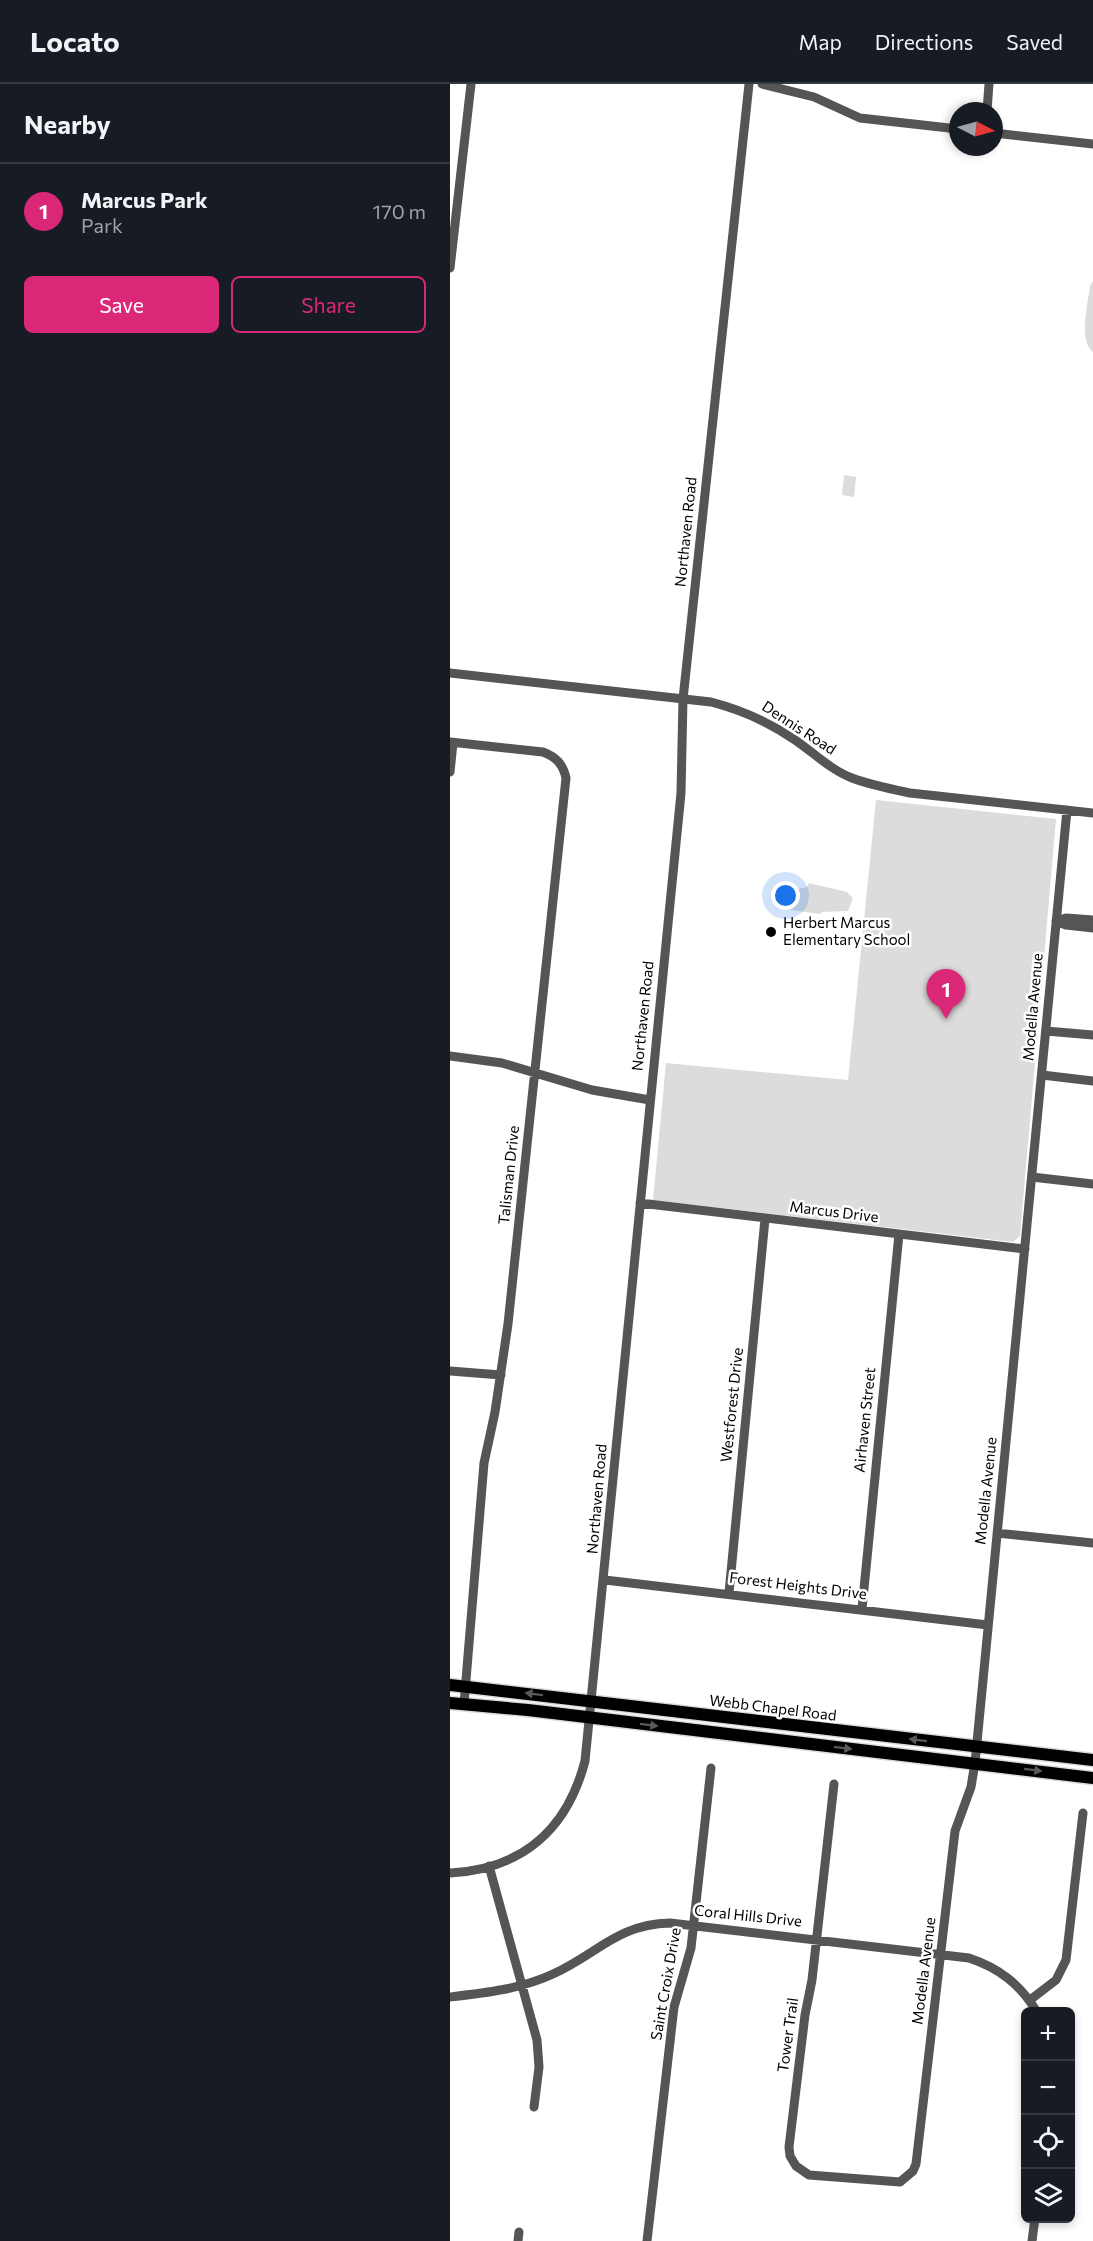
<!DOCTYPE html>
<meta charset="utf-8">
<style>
:root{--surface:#171b24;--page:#20242c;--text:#f1f3f6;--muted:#9ea1a6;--line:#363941;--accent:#db2777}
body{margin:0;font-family:Commissioner,sans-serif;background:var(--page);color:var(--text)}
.controls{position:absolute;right:18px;bottom:18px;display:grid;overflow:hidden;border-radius:9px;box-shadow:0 3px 9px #0003}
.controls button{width:54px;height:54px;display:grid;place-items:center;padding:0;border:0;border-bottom:2px solid var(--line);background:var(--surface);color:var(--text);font:30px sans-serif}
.compass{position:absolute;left:499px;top:18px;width:54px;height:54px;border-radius:50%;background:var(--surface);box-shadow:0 3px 9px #0003;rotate:96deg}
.you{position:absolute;left:336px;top:812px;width:21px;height:21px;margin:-15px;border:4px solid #fff;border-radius:50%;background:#1a73e8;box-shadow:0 0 0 9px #1a73e833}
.badge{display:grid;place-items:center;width:39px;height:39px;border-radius:50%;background:var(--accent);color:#fff;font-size:20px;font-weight:700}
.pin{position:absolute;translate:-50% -50px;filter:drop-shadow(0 2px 3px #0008)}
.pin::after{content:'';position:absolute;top:32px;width:21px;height:18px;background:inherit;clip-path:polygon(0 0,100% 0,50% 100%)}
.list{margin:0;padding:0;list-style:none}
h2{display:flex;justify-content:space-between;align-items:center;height:78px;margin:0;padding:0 24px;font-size:26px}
h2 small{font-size:20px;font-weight:400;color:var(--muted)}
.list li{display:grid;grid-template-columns:39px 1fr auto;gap:18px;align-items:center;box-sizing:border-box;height:96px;padding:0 24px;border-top:2px solid var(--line)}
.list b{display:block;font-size:22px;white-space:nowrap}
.list p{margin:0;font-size:20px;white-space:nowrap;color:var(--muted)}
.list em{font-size:20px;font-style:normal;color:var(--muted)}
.actions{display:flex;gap:12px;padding:18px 24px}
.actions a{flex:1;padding:14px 0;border:2px solid var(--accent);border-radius:9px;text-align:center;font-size:21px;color:var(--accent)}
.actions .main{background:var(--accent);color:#fff}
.icon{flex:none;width:33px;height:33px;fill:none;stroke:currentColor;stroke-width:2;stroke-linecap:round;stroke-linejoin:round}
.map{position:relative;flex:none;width:643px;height:2157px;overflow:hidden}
header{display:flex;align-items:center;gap:36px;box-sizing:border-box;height:84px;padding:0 30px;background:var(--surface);border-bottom:2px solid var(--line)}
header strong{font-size:28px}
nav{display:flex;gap:33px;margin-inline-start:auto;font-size:21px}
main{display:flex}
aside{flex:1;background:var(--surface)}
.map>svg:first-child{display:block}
</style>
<header>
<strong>Locato</strong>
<nav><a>Map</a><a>Directions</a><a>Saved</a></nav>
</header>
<main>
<aside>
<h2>Nearby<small></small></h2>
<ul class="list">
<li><span class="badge">1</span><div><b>Marcus Park</b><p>Park</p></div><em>170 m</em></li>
</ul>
<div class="actions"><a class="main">Save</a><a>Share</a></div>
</aside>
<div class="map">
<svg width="643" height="2157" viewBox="0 0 643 2157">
<rect width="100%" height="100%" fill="#fff"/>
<path fill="#dcdcdc" d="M 643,197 L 643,268 C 628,257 638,219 640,202 Z
M 394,391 L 406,393 L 404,413 L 392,411 Z
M 426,716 L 606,735 L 570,1152 L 563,1158 L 203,1116 L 216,979 L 398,996 Z
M 359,799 L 397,808 L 403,814 L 398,827 L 372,828 L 370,830 L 334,825 L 331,820 L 337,808 L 357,803 Z"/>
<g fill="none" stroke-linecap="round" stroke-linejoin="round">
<g stroke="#dbdbdb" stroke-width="15">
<path id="major" d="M 0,1601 L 643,1676
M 0,1619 L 78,1626 L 643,1694"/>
</g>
<path stroke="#555" stroke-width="9" d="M 312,0 L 364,13 L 410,34 L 508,45
M 537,27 L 539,0
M 544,49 L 643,60
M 0,184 L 21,0
M 0,589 L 261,618 C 292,626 319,638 345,656 C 364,669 381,686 402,694 C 421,701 441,705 460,709 L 643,729
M 0,658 L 93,668 C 106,673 113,680 116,694 L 58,1240 L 45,1328 L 34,1379 L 14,1620
M 0,688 L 3,659
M 606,837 L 616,841 L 643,844
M 606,837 L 616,834 L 643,836
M 596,947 L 643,951
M 0,972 L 52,979 L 142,1006 L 200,1016
M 592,991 L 643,997
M 582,1093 L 643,1100
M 190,1119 L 575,1165
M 0,1287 L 51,1291
M 547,1449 L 643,1459
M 155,1496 L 538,1541
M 279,1509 L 315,1135
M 412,1525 L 449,1150
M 384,1700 L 362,1896 L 355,1931 L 339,2063 L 340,2072 L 346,2082 L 359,2091 L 450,2098 L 463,2087 L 466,2080 L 505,1747 L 521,1703 L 525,1679 L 617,726
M 39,1782 L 87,1956 L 89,1983 L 84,2023
M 0,1789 C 72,1785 117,1746 135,1677 L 231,709 L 233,615 L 299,0
M 0,1913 C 35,1909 71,1905 103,1890 C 147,1870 168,1840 220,1839 L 519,1874 C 549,1884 570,1900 587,1928
M 580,1916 L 606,1896 L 616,1876 L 633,1729
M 68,2157 L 69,2148
M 197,2157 L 224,1923 L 241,1864 L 261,1684
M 582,2157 L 585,2134"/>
<use href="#major" stroke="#000" stroke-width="12"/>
</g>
<defs><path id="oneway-solid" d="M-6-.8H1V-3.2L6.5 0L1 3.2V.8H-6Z" transform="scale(1.5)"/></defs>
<g fill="#595959">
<use href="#oneway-solid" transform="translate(84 1610) rotate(-173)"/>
<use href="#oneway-solid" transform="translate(199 1641) rotate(7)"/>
<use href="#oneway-solid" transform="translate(468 1656) rotate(-173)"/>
<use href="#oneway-solid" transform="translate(393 1664) rotate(7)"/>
<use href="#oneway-solid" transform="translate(583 1686) rotate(7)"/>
</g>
<circle fill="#000" stroke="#fff" stroke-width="2" cx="321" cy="848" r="6"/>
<g text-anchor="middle" stroke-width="5" stroke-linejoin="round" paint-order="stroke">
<g font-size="15" fill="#000" stroke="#fff">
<text transform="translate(236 448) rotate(-84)" y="5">Northaven Road</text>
<text transform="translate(349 644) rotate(33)" y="5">Dennis Road</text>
<text transform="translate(583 923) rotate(-85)" y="5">Modella Avenue</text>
<text transform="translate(193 932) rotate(-84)" y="5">Northaven Road</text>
<text transform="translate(59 1091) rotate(-84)" y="5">Talisman Drive</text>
<text transform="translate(384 1128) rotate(7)" y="5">Marcus Drive</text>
<text transform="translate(282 1321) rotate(-84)" y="5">Westforest Drive</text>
<text transform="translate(415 1336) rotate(-84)" y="5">Airhaven Street</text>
<text transform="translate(536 1407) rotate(-84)" y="5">Modella Avenue</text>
<text transform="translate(147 1415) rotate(-85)" y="5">Northaven Road</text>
<text transform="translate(348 1502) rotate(7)" y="5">Forest Heights Drive</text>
<text transform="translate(323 1624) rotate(7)" y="5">Webb Chapel Road</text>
<text transform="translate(298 1832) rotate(6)" y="5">Coral Hills Drive</text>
<text transform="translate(474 1887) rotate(-83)" y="5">Modella Avenue</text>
<text transform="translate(216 1900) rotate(-80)" y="5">Saint Croix Drive</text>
<text transform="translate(338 1951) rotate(-82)" y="5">Tower Trail</text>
</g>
<g font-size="15" fill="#000" stroke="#fff" text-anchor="start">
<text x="333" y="844">Herbert Marcus<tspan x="333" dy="17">Elementary School</tspan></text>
</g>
</g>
</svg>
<div class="controls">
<button>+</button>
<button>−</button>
<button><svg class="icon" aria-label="locate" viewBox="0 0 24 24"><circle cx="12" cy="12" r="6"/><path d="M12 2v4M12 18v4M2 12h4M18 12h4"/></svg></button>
<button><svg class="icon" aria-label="layers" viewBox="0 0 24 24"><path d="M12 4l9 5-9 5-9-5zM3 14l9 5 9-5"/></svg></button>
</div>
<svg class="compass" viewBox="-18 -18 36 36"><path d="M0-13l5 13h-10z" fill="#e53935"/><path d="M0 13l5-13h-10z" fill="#9ea1a6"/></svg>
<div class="you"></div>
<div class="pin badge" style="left:496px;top:935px">1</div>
</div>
</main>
